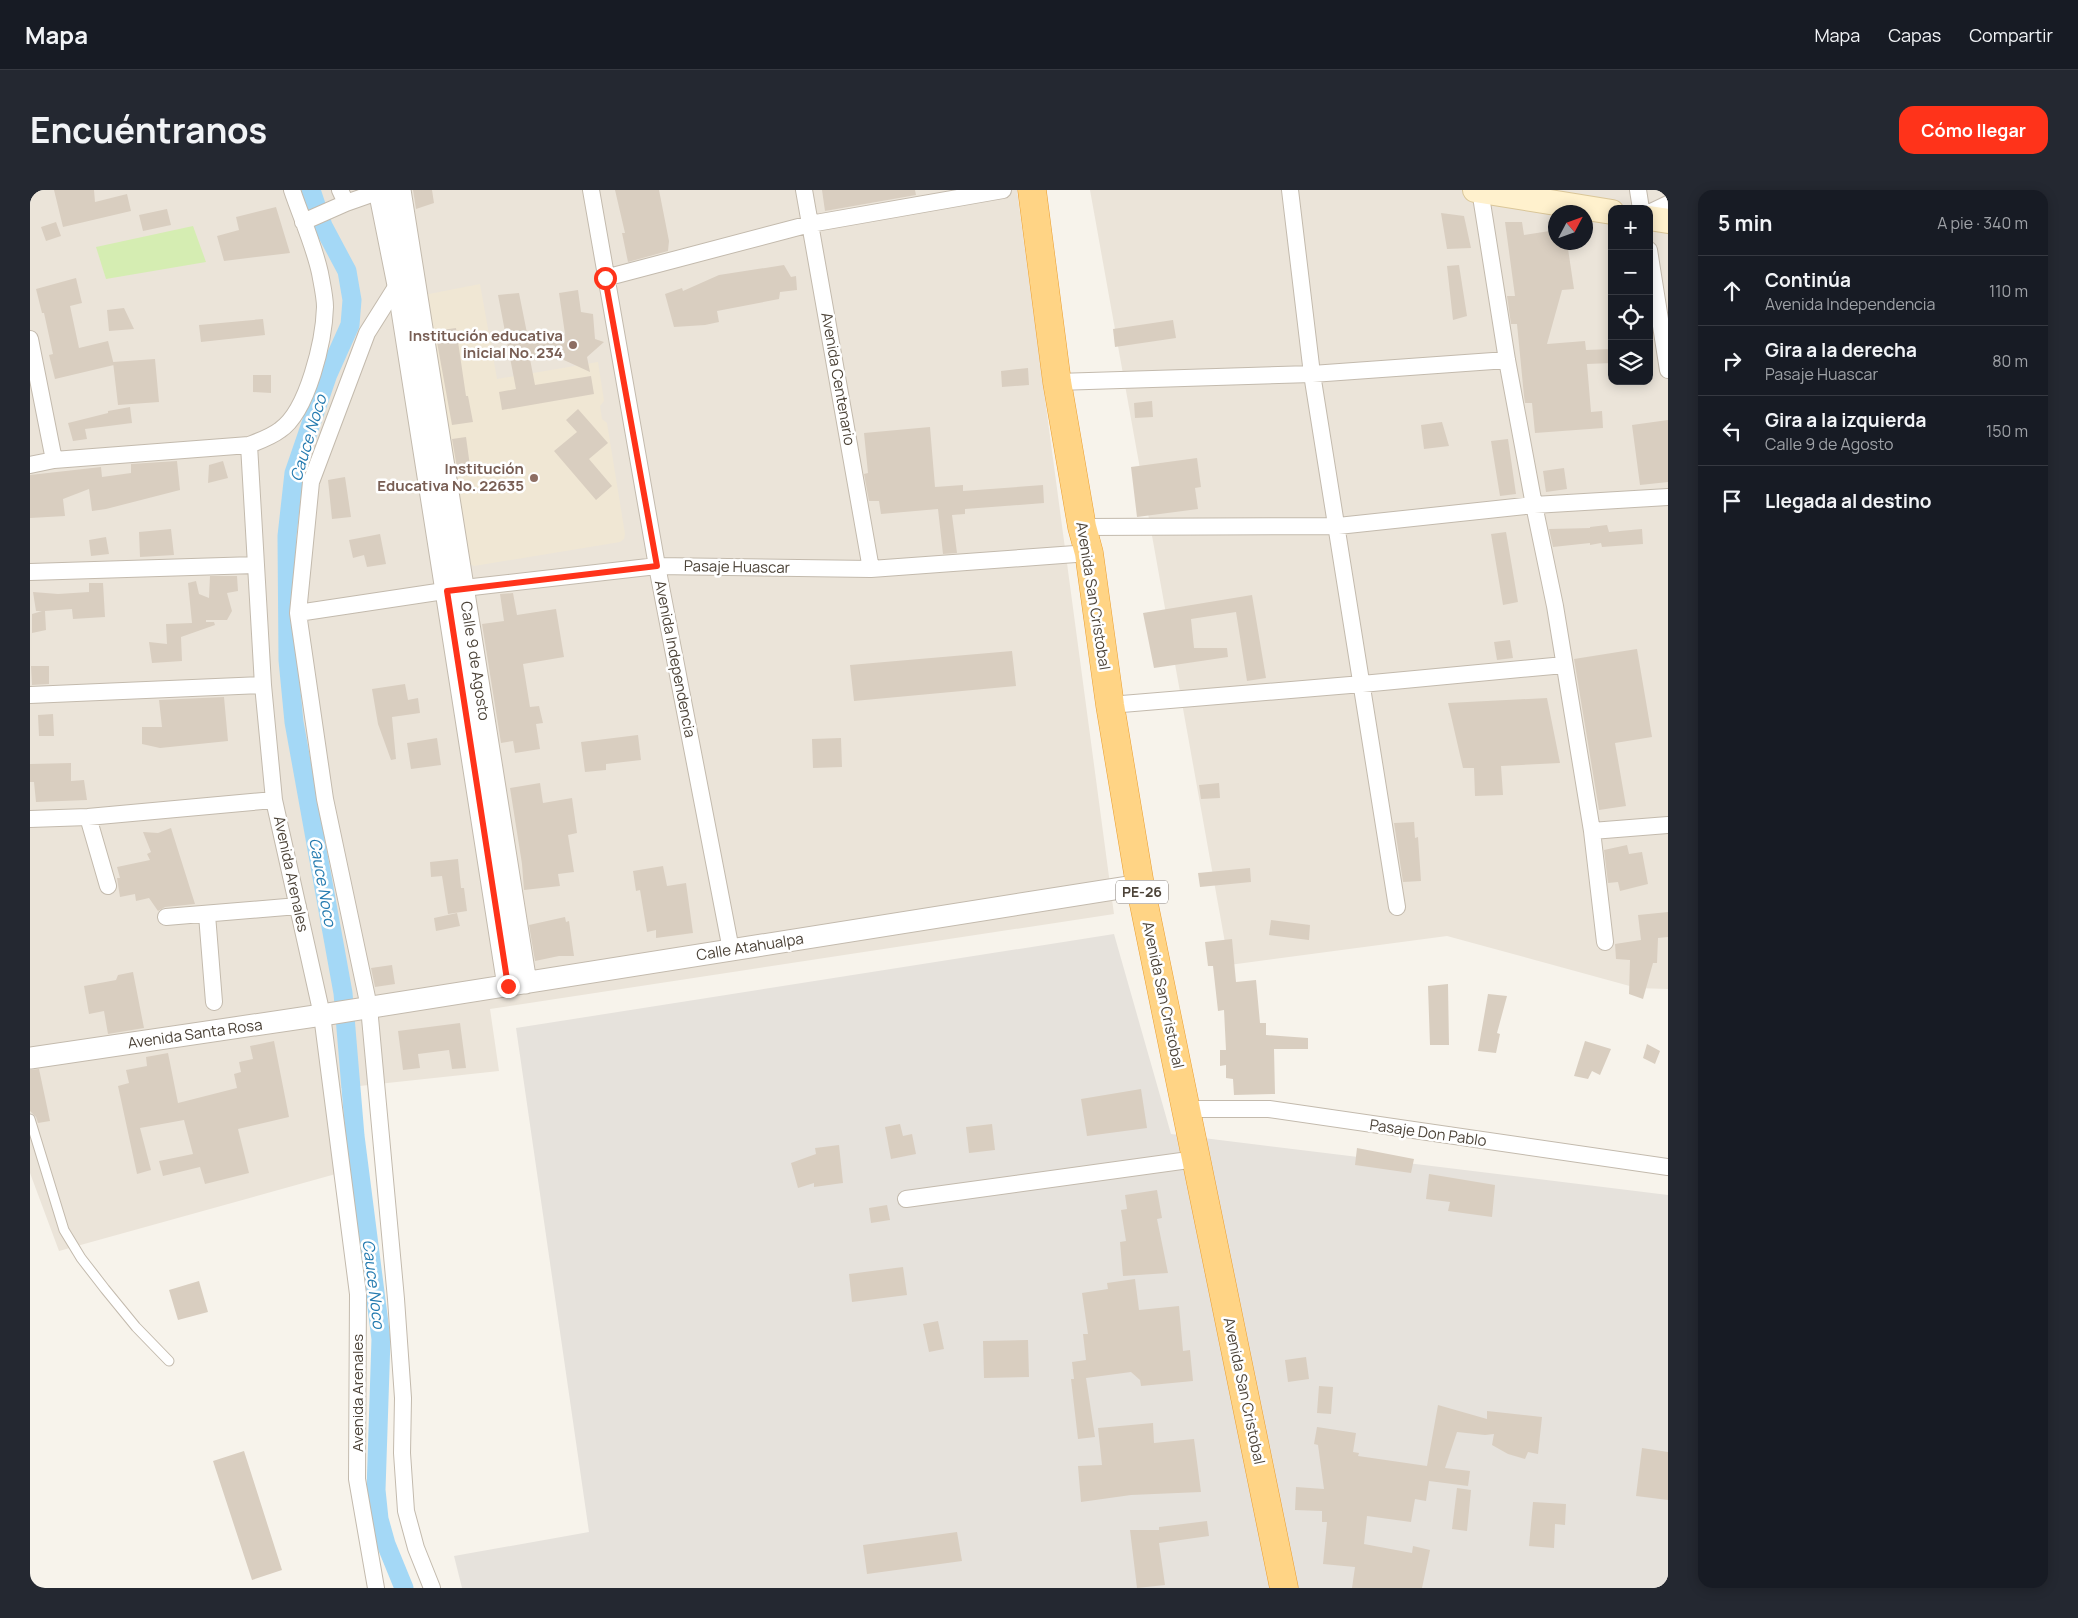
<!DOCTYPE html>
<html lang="es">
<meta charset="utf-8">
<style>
:root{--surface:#171b24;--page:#242831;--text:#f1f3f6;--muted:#9ea1a6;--line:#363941;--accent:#ff331a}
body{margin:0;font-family:Manrope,sans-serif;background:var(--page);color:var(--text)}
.controls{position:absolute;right:15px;top:15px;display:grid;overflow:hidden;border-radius:10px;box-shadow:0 2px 12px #0003}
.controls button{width:45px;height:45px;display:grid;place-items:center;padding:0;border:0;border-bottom:1px solid var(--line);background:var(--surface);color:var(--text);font:25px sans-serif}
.compass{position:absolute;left:1518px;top:15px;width:45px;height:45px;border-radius:50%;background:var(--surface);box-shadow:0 2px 12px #0003;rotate:49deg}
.stop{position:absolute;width:15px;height:15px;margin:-11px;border:4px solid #ff331a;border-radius:50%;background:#fff}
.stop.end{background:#ff331a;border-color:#fff;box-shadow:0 1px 5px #0008}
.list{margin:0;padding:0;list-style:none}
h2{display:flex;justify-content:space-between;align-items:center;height:65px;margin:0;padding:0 20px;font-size:21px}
h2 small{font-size:16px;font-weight:400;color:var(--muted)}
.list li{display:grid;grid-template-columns:32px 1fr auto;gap:15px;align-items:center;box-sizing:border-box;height:70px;padding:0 20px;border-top:1px solid var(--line)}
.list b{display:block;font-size:19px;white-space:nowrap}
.list p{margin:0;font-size:16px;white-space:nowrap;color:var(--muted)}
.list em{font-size:16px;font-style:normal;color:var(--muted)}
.icon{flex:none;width:28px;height:28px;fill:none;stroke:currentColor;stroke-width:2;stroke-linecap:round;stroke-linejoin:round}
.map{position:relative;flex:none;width:1638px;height:1398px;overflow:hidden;border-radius:15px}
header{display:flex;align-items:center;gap:30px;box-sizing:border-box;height:70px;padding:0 25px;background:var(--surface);border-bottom:1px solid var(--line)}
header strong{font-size:24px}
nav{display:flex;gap:28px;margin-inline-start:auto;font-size:18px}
.intro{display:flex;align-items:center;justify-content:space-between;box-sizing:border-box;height:120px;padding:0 30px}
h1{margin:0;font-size:35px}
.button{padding:12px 22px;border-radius:15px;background:var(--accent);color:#fff;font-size:18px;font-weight:700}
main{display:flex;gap:30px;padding:0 30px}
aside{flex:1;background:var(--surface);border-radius:15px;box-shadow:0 2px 12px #0003}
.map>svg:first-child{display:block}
</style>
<header>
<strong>Mapa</strong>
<nav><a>Mapa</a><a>Capas</a><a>Compartir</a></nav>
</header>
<div class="intro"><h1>Encuéntranos</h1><a class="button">Cómo llegar</a></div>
<main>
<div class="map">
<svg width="1638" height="1398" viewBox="0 0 1638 1398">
<rect width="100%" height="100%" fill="#f7f3eb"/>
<path fill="#ebe4d9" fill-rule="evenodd" d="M 0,0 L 987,0 L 1084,724 L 460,819 L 469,881 L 311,898 L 320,980 L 29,1061 L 0,983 Z
M 1060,0 L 1638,0 L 1638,799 L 1607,798 L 1417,746 L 1199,775 ZM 1582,19 L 1619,19 L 1619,191 L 1582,191 ZM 1526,22 L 1556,22 L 1556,52 L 1526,52 Z"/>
<path fill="#e6e2dc" d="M 1084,744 L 1141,944 L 1638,1005 L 1638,1398 L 432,1398 L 424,1366 L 559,1342 L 486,838 Z"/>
<path fill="#f0e7d4" d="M 450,94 L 467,189 L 568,172 L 574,211 L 570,216 L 572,229 L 577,233 L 595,344 L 594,349 L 590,352 L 444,376 L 438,373 L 394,105 Z"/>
<path fill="#d5edb2" d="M 163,36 L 176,72 L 76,89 L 66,57 Z"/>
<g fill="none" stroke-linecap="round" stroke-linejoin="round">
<path stroke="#a4d8f6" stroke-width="19" d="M 281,0 L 293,36 L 317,81 L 322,110 L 320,135 L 298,184 L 264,283 L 257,346 L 258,470 L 264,532 L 313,803 L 325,946 L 351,1149 L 346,1300 L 349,1329 L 356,1354 L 374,1398"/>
</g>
<path fill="#d9cec0" d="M 24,0 L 64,0 L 65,12 L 97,4 L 101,21 L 33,37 Z
M 383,0 L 402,0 L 404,13 L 386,19 Z
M 585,0 L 629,0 L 639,51 L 638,61 L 598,72 L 592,43 L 595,43 Z
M 792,0 L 885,0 L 886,5 L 795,21 Z
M 246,17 L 260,63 L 194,71 L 187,46 L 209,40 L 206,27 Z
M 137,19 L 141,35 L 113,41 L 109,25 Z
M 1411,23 L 1434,26 L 1441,58 L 1417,59 Z
M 26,32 L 31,46 L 16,51 L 11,37 Z
M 1475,32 L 1492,32 L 1494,45 L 1526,40 L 1526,52 L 1537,52 L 1544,99 L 1532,100 L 1517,154 L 1555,151 L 1556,160 L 1582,159 L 1582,173 L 1557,174 L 1561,222 L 1572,221 L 1573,238 L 1505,243 L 1502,213 L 1495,213 L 1494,206 L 1487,134 L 1481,134 L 1477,106 L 1485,106 Z
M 754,75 L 761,87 L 766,86 L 767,100 L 750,102 L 749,109 L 687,121 L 689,132 L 675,135 L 644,137 L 635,104 L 652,98 L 653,101 L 689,85 Z
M 1429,75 L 1437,126 L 1423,130 L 1417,76 Z
M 46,88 L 52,113 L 40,116 L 49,158 L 78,151 L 84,175 L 25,189 L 19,165 L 23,164 L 14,123 L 12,123 L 6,99 Z
M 548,100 L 551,122 L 563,124 L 565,149 L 574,152 L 557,167 L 560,182 L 523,165 L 500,169 L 505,195 L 561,186 L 564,204 L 472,220 L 469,202 L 486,199 L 468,105 L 489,103 L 498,148 L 535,144 L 529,103 Z
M 94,118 L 104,139 L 79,141 L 77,120 Z
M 233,129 L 235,145 L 171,152 L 169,135 Z
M 1143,130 L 1146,148 L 1085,157 L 1083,139 Z
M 426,138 L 436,206 L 438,206 L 443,232 L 422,235 L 405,141 Z
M 125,169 L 129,212 L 88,215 L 83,172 Z
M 998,178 L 999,195 L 972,197 L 971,181 Z
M 223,185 L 241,185 L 241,203 L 223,202 Z
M 1122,211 L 1123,227 L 1105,228 L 1104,213 Z
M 100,217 L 102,233 L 55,239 L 57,249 L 43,251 L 38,233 L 78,223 L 78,221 Z
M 548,219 L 578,253 L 559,269 L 582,296 L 566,310 L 524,261 L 547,242 L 536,230 Z
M 1638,230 L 1638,292 L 1610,295 L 1602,235 Z
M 1412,232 L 1419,256 L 1394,259 L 1391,235 Z
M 900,237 L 905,297 L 933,295 L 933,301 L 1013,295 L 1014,313 L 935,319 L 935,324 L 922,325 L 927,363 L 913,364 L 908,319 L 851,324 L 849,311 L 839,311 L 834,284 L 838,283 L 834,243 Z
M 436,247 L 440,276 L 427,278 L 422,249 Z
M 1478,249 L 1486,304 L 1470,306 L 1461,251 Z
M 1167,268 L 1171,297 L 1165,298 L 1168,319 L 1107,327 L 1101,277 Z
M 147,271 L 150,300 L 76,319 L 62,321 L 59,299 L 33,309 L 35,326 L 0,328 L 0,285 L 71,277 L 72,287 L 101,283 L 101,274 Z
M 193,271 L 198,288 L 178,293 L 179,275 Z
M 1534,278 L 1537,299 L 1516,302 L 1513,281 Z
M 315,287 L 321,327 L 302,329 L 298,290 Z
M 1577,335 L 1579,342 L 1612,339 L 1613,354 L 1572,357 L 1571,353 L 1560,355 L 1560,353 L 1523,357 L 1519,339 L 1560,338 L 1560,337 Z
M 141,339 L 144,365 L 110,367 L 109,342 Z
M 1476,342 L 1488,412 L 1473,415 L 1461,344 Z
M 350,344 L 356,374 L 337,377 L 334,365 L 323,368 L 319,350 Z
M 76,347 L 79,364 L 61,366 L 59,350 Z
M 180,386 L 207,386 L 208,401 L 197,403 L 202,421 L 197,430 L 176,430 L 176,432 L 184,432 L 185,435 L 151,447 L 152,471 L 122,473 L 119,452 L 137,454 L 136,434 L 162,433 L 158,393 L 166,391 L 169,404 L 179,408 Z
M 59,393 L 73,393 L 75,427 L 43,429 L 42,419 L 15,421 L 16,440 L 2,443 L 2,424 L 12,421 L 6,421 L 3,402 L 28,404 L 59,402 Z
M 483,403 L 487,425 L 526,419 L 534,467 L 493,474 L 500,517 L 509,516 L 513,533 L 506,534 L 510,559 L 485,563 L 483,551 L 471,553 L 452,434 L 474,431 L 470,404 Z
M 1222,405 L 1236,488 L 1217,491 L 1206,422 L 1161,429 L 1164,458 L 1197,458 L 1198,467 L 1124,478 L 1113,423 Z
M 1480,450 L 1483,468 L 1467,470 L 1464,452 Z
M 1607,459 L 1622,547 L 1585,553 L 1596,616 L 1569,620 L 1544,469 Z
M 982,461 L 986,496 L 824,511 L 820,475 Z
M 1,476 L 19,476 L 19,494 L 2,495 Z
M 375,494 L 378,510 L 388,508 L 390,523 L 362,527 L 366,569 L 361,570 L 348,534 L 342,499 Z
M 194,507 L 198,551 L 130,558 L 112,554 L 112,537 L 132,537 L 129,510 Z
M 1517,508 L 1530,573 L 1471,576 L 1473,605 L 1445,606 L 1444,578 L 1433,578 L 1418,513 Z
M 23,524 L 24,546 L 9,546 L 8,525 Z
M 608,545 L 611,570 L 576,574 L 576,580 L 555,582 L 551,552 Z
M 407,548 L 411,575 L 381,579 L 377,553 Z
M 811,548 L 812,577 L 783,578 L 782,549 Z
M 41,573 L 41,591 L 54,590 L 57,610 L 6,612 L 4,592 L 0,592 L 0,574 Z
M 510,593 L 513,613 L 542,608 L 547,643 L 538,645 L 544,682 L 528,684 L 530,696 L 494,700 L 492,674 L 480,598 Z
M 1189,593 L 1190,608 L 1171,609 L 1169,595 Z
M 1384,632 L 1385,648 L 1388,647 L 1391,691 L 1373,692 L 1364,633 Z
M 141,638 L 165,714 L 135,717 L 128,721 L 119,708 L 106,711 L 105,704 L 90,707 L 87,688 L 90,688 L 87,677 L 120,670 L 117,664 L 121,662 L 113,642 L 128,643 Z
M 1597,655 L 1599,664 L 1612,662 L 1618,694 L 1590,701 L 1588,692 L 1578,693 L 1574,660 Z
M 428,669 L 431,698 L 434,698 L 437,721 L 418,724 L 412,686 L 401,687 L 400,672 Z
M 633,676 L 637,696 L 656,693 L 663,743 L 626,748 L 626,740 L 617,742 L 610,700 L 606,701 L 603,681 Z
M 1220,678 L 1221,692 L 1170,697 L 1168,683 Z
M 1638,722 L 1638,747 L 1628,748 L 1627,773 L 1623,773 L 1613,809 L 1599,804 L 1600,770 L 1586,769 L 1585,754 L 1611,750 L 1608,725 Z
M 427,723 L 430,736 L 406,741 L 404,728 Z
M 535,727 L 536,732 L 539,731 L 544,766 L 529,766 L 505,771 L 499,735 Z
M 1241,730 L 1280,735 L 1279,750 L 1239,745 Z
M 1202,749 L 1206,792 L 1226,790 L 1230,833 L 1236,833 L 1236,845 L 1278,848 L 1278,859 L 1244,859 L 1245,904 L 1204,905 L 1203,889 L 1196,888 L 1196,875 L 1190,876 L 1190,860 L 1196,860 L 1194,820 L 1188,821 L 1183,776 L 1178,776 L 1175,752 Z
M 362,775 L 365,794 L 345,797 L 341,778 Z
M 103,782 L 114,838 L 78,844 L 74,821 L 59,824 L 54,796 L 86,790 L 88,785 Z
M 1418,794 L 1419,855 L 1400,855 L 1398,796 Z
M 1458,804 L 1477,806 L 1467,843 L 1470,844 L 1466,863 L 1448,861 Z
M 430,833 L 436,878 L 422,879 L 419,860 L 388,864 L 390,878 L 373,880 L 368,841 Z
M 244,851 L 259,927 L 208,939 L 219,983 L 175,994 L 170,977 L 133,986 L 129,971 L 163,964 L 154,930 L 110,938 L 121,980 L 107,984 L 88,896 L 99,893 L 96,880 L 117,876 L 116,867 L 138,863 L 148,913 L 207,898 L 204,884 L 211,882 L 209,872 L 223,869 L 220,856 Z
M 1555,851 L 1581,859 L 1570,885 L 1562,881 L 1558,889 L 1544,886 Z
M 1617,854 L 1630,861 L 1625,874 L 1613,868 Z
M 9,879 L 20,931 L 8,933 L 6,927 L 0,921 L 0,880 Z
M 1111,899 L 1117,938 L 1057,946 L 1051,909 Z
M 870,934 L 873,946 L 882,944 L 886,964 L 861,969 L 855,937 Z
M 962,934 L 965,960 L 939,963 L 936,937 Z
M 809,955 L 813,993 L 784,997 L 784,993 L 768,998 L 761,973 L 786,964 L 785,958 Z
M 1327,958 L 1384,969 L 1381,983 L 1325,975 Z
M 1399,984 L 1465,995 L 1462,1027 L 1418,1021 L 1420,1012 L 1396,1009 Z
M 1127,1000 L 1132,1028 L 1127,1029 L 1138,1083 L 1093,1086 L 1090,1052 L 1096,1051 L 1091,1020 L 1097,1019 L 1095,1005 Z
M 857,1015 L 860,1030 L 841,1033 L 839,1018 Z
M 873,1077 L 877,1105 L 822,1112 L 819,1084 Z
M 1105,1089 L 1109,1120 L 1149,1116 L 1153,1161 L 1160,1160 L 1163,1191 L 1111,1196 L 1110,1190 L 1101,1182 L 1056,1188 L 1065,1247 L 1048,1249 L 1041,1189 L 1044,1189 L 1042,1172 L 1056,1170 L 1053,1144 L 1058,1144 L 1052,1103 L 1078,1099 L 1077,1093 Z
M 169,1091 L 178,1122 L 148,1130 L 139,1100 Z
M 908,1131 L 914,1159 L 899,1162 L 893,1134 Z
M 998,1150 L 999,1187 L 954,1188 L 953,1151 Z
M 1276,1167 L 1279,1189 L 1258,1192 L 1255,1170 Z
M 1289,1196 L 1303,1197 L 1301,1224 L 1287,1223 Z
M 1408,1215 L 1457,1229 L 1457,1221 L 1512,1227 L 1508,1264 L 1498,1262 L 1495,1269 L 1478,1264 L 1462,1255 L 1464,1244 L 1455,1245 L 1427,1242 L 1415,1278 L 1440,1281 L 1438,1296 L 1399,1291 L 1396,1311 L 1385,1309 L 1381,1332 L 1337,1326 L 1334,1354 L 1382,1363 L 1383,1356 L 1400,1360 L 1392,1398 L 1322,1398 L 1325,1377 L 1293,1374 L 1297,1332 L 1292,1332 L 1292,1321 L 1265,1320 L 1266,1297 L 1294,1299 L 1288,1255 L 1284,1254 L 1287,1237 L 1326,1243 L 1323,1262 L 1329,1263 L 1328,1266 L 1397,1276 Z
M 1123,1233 L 1124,1253 L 1164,1249 L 1171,1302 L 1101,1305 L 1051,1312 L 1048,1276 L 1072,1275 L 1068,1238 Z
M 1612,1258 L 1638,1262 L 1638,1310 L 1606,1306 Z
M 214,1261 L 252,1380 L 222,1390 L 183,1271 Z
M 1427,1298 L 1441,1300 L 1437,1341 L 1422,1339 Z
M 1503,1312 L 1536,1314 L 1535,1335 L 1525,1334 L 1524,1358 L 1499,1356 Z
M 1177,1331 L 1179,1346 L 1129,1353 L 1135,1395 L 1107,1398 L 1100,1340 L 1129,1340 L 1129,1337 Z
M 927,1342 L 932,1371 L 837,1384 L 833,1355 Z"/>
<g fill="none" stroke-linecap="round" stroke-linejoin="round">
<g stroke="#c3baad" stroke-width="11">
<path id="service" d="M 0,929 L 34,1040 L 51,1068 L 75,1099 L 106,1137 L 139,1171"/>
</g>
<g stroke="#c3baad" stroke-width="18">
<path id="minor" d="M 262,0 C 271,27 284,55 290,83 C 292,94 295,107 295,117 C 294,150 278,221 250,240 C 241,247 229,251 219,255 L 233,495 L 244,610 L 292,825 L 328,1104 L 327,1289 L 346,1398
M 310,0 L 316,13 L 353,0
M 561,0 L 627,376 L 701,760
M 774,0 L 841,379
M 1260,0 L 1282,184 L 1367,717
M 1450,0 L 1477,170 L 1504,315 L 1525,416 L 1562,641 L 1638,635
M 1608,0 L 1611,19
M 1619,23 L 1638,14
M 273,32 L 316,13
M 1619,60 L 1638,180
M 575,88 L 780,34 L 973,0
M 371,89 L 337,143 L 281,292 L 268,423 L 295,609 L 339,817 L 366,1109 L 373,1208 L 372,1263 L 376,1321 L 386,1358 L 402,1398
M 0,149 L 24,270
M 1027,192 L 1282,184 L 1477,170
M 0,275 L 24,270 L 219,255
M 1052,337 L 1308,336 L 1504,315 L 1638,307
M 0,382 L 226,375
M 268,423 L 434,398 L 627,376 L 841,379 L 1059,363
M 0,505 L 233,495
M 1080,515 L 1332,494 L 1534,475
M 58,627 L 78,696
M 0,629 L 58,627 L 244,610
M 1562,641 L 1575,752
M 177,725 L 184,812
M 136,727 L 268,716
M 1157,919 L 1239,919 L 1638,977
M 876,1009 L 1166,969"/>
</g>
<g stroke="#c3baad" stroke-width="23">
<path id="tertiary" d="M 349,0 L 368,95 L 478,796
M 370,0 L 496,793
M 0,868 L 292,825 L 1110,695"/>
</g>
<g stroke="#dac698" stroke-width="26">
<path id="secondary" d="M 1445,0 L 1582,22
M 1619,28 L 1638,31"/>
</g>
<g stroke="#ea9e32" stroke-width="29">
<path id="trunk" d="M 1002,0 L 1027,192 L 1052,337 L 1059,363 L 1080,515 L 1110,695 L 1254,1398"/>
</g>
<use href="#service" stroke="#fff" stroke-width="9"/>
<use href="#minor" stroke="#fff" stroke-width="16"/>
<use href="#tertiary" stroke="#fff" stroke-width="21"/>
<use href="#secondary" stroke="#fff1cd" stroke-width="24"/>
<use href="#trunk" stroke="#ffd485" stroke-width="28"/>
</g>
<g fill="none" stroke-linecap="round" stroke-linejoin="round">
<path stroke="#ff331a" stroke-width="6" d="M 478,796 L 417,401 L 627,376 L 575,88"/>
</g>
<g fill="#8d6e63" stroke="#fff" stroke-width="2">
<circle cx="543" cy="155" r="5"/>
<circle cx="504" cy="288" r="5"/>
</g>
<g text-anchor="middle" stroke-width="5" stroke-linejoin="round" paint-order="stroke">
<rect fill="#fff" stroke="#827b74" stroke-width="1" x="1086" y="690.5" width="52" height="23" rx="4"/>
<g font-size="14" font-weight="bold" fill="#4c4338">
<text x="1112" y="707">PE-26</text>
</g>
<g font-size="15" font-weight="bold" fill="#785e54" stroke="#fff" text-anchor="end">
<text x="533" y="151">Institución educativa<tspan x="533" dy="17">inicial No. 234</tspan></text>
<text x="494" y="284">Institución<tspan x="494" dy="17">Educativa No. 22635</tspan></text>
</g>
<g font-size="15" fill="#4c4338" stroke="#fff">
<text transform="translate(808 189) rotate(80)" y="5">Avenida Centenario</text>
<text transform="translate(707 377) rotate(1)" y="5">Pasaje Huascar</text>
<text transform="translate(1063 406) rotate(81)" y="5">Avenida San Cristobal</text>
<text transform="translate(645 469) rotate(79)" y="5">Avenida Independencia</text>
<text transform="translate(445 471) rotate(81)" y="5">Calle 9 de Agosto</text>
<text transform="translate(261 684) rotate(78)" y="5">Avenida Arenales</text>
<text transform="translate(720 757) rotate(-9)" y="5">Calle Atahualpa</text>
<text transform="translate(1133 805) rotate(78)" y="5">Avenida San Cristobal</text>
<text transform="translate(165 844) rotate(-8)" y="5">Avenida Santa Rosa</text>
<text transform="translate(1398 943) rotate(8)" y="5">Pasaje Don Pablo</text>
<text transform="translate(1214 1201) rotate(78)" y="5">Avenida San Cristobal</text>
<text transform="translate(328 1203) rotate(-90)" y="5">Avenida Arenales</text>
</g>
<g font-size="16" font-style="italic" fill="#257bb0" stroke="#fff">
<text transform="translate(278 248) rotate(-73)" y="6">Cauce Noco</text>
<text transform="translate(293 692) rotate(80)" y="6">Cauce Noco</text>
<text transform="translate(344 1094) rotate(83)" y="6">Cauce Noco</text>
</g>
</g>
</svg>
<div class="controls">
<button>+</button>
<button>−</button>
<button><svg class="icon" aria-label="locate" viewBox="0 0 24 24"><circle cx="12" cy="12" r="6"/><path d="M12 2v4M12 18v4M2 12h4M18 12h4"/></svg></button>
<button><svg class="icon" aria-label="layers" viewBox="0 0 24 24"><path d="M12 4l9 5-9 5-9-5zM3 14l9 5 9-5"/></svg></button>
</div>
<svg class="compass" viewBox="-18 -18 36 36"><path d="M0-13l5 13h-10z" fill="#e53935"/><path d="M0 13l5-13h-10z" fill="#9ea1a6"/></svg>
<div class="stop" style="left:575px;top:88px"></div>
<div class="stop end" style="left:478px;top:796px"></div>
</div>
<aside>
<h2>5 min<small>A pie · 340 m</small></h2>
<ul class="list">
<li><svg class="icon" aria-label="ahead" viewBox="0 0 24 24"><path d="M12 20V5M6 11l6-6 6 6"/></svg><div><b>Continúa</b><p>Avenida Independencia</p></div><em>110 m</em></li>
<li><svg class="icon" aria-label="right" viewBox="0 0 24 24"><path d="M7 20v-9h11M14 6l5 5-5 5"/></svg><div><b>Gira a la derecha</b><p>Pasaje Huascar</p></div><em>80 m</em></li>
<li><svg class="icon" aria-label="left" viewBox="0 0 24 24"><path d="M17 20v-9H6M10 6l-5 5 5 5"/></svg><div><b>Gira a la izquierda</b><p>Calle 9 de Agosto</p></div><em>150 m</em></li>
<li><svg class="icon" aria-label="arrive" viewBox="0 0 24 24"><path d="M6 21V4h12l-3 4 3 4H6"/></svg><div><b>Llegada al destino</b></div></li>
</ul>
</aside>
</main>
